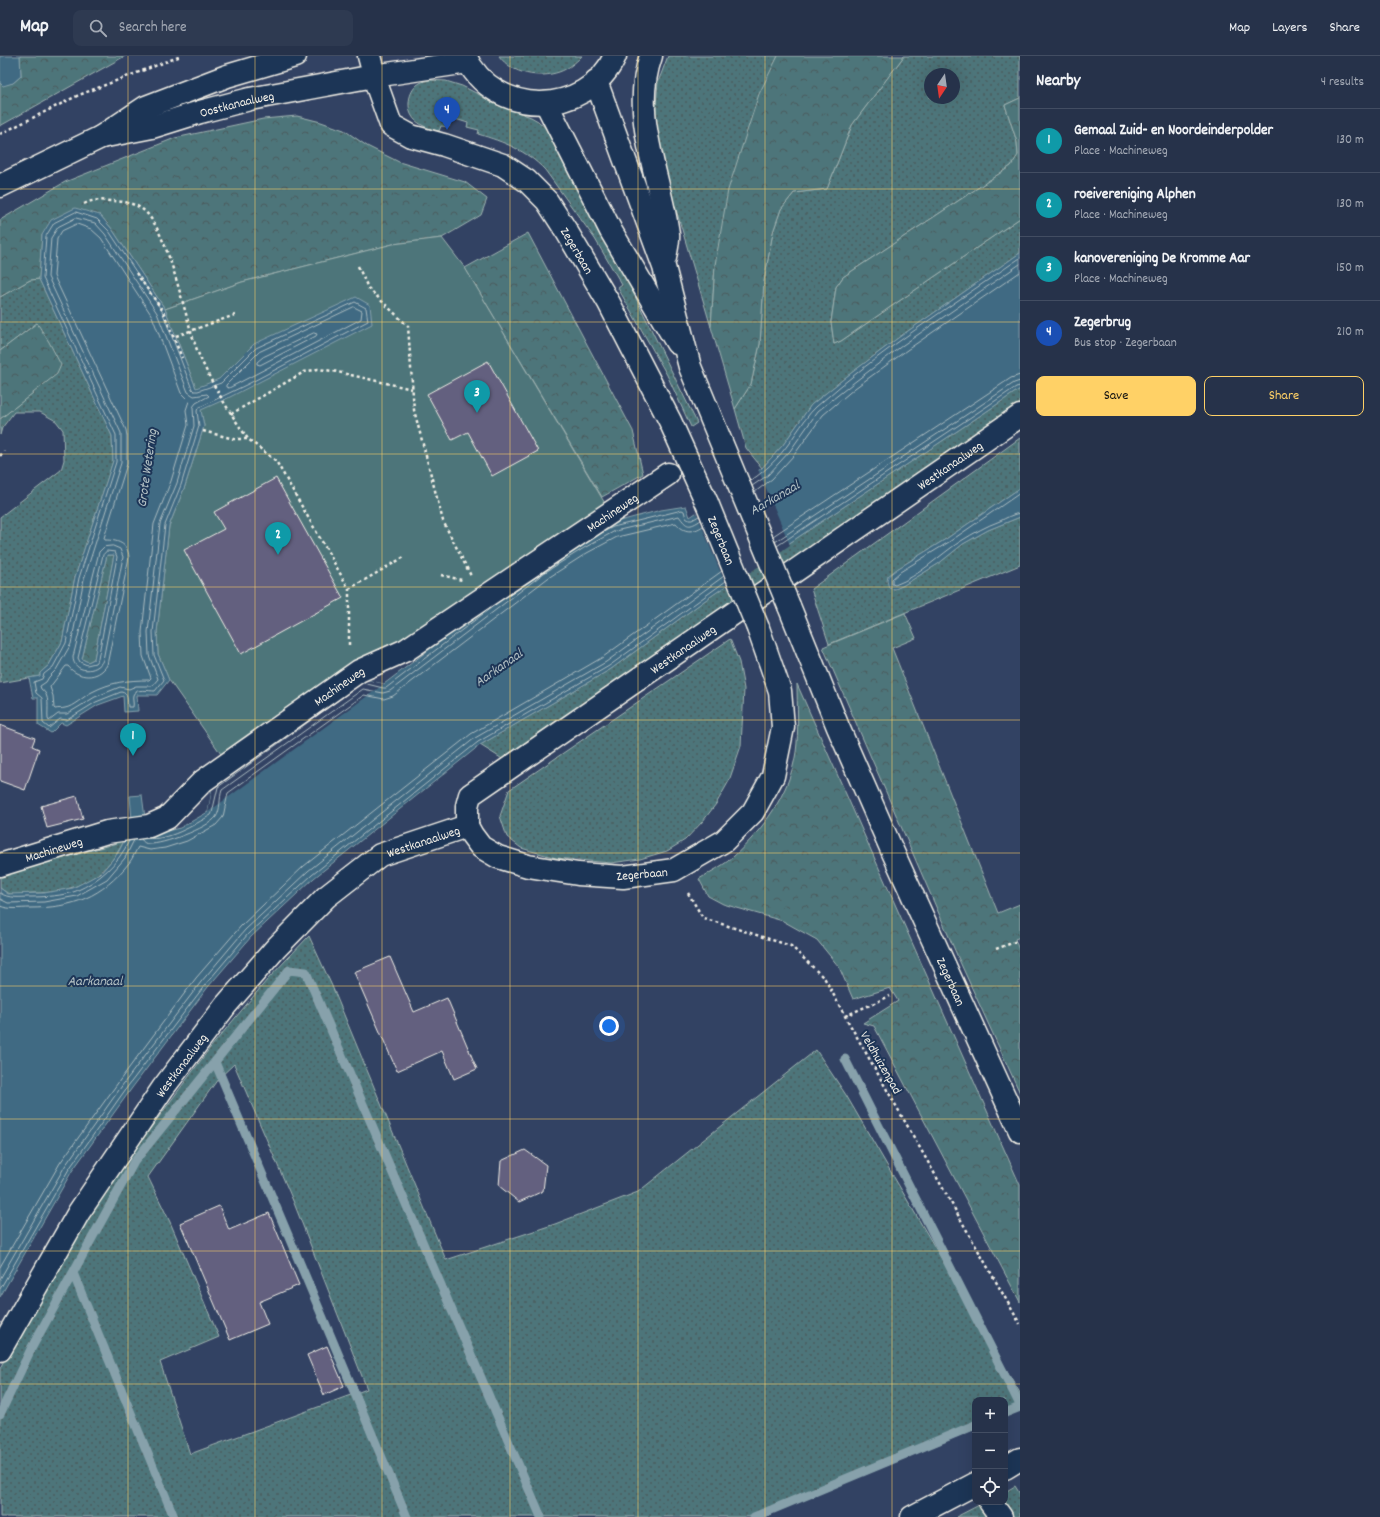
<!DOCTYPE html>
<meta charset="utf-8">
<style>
:root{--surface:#26324a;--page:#2e3a51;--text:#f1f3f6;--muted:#a4aab5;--line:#424d62;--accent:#ffd166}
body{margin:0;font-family:Dekko,sans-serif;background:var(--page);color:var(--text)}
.controls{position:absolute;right:12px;bottom:12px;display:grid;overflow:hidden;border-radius:8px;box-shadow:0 4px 16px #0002}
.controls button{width:36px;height:36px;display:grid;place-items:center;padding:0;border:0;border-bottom:1px solid var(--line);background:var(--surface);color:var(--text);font:20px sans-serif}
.compass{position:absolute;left:924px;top:12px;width:36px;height:36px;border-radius:50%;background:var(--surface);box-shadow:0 4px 16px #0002;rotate:193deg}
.you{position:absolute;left:609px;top:970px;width:14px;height:14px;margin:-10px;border:3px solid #fff;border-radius:50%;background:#1a73e8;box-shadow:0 0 0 6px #1a73e833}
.badge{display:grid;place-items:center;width:26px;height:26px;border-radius:50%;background:var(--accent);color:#fff;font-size:13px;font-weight:700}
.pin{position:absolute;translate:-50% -33px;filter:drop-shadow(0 1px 2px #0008)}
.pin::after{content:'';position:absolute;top:21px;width:14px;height:12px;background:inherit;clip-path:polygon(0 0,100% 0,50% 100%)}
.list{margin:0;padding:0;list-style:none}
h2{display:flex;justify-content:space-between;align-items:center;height:52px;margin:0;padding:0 16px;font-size:17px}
h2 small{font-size:13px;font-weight:400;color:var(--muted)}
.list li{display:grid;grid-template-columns:26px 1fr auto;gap:12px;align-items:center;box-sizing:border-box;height:64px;padding:0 16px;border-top:1px solid var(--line)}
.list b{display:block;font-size:15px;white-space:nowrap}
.list p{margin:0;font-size:13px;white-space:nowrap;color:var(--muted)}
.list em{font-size:13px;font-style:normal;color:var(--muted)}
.actions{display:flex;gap:8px;padding:12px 16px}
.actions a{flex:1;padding:9px 0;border:1px solid var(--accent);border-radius:8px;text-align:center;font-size:14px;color:var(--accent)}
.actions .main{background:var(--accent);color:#111}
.icon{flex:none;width:22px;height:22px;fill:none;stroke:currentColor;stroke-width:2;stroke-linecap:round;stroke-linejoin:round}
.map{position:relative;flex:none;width:1020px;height:1461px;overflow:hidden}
header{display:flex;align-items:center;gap:24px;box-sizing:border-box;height:56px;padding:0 20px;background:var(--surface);border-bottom:1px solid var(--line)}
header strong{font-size:19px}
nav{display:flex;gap:22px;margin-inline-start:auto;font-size:14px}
.search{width:280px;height:36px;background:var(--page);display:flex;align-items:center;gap:10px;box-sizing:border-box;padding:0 14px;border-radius:8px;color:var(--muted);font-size:15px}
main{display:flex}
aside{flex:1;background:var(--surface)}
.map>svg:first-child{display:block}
</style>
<header>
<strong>Map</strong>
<div class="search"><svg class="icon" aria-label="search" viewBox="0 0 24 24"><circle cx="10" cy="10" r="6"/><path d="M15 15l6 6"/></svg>Search here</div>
<nav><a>Map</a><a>Layers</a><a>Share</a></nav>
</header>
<main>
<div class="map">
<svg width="1020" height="1461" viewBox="0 0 1020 1461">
<defs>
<pattern id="grass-dots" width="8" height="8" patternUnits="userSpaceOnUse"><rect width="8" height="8" fill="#4d757a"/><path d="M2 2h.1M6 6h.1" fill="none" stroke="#4b5c5d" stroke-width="1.8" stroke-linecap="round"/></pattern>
<pattern id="forest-crowns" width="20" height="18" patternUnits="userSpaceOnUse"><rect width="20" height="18" fill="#4d757a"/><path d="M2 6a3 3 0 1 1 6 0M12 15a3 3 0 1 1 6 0" fill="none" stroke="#4b5c5d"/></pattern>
</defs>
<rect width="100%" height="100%" fill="#324263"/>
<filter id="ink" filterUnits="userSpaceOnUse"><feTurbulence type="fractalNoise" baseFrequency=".025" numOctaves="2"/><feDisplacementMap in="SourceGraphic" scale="8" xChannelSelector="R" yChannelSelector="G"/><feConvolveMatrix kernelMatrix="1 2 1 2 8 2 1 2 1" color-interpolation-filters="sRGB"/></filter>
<g filter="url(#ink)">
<path fill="url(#grass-dots)" stroke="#a0b3b1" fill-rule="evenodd" d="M 499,0 L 582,0 C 575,7 568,13 559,16 C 539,23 512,18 499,0 Z
M 668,0 L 778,0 L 775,7 L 715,209 L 711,271 L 672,140 L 662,103 L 655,62 L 658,26 Z
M 904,0 L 1020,0 L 1020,42 L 1005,49 L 1017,86 L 1018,100 L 1011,110 L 843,221 L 836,231 L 831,266 L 834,288 L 841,285 L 1020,162 L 1020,197 L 898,282 L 846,321 L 811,349 L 783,389 L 762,412 L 746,392 L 735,353 L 751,328 L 760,288 L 764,225 L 773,176 L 781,153 L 794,137 L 827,133 L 852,69 ZM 930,18 L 954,18 L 954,42 L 930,42 Z
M 429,24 L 446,25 L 462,30 L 480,39 L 492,47 L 531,61 L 538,65 L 548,74 L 628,226 L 697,367 L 691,371 L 667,319 L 618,232 L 622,229 L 595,183 L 545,114 C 526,94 504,86 478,78 L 479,74 L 467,71 L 468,67 L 452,62 L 449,71 L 441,70 L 439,75 C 431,74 416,68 412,60 C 406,50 409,33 420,27 C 423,25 427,25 429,24 Z
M 39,223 L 112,380 L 113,405 L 75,521 L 62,586 L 49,609 L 40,617 L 40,620 L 0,627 L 0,461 L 61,414 L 64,404 L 63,374 L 56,365 L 40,356 L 14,356 L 2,372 L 0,379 L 0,363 L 34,336 L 37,267 L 0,295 L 0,241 L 30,224 Z
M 1020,333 L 1020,347 L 963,391 L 504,704 L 480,689 L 611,613 L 704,545 L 746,516 Z
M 1020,382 L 1020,432 L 946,483 L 897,513 L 889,520 L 889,532 L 894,533 L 902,530 L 938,508 L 963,488 L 988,474 L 1020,461 L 1020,509 L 829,588 L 811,533 Z
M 730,583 L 739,606 L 744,633 L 741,690 L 729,725 L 716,748 L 703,765 L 685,784 L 667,795 L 640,803 L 611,807 L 556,802 L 521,792 L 507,781 L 500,760 L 509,734 Z
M 124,785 C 105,823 74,837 33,837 C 26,837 14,840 8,837 C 5,836 2,833 0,832 L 0,820 Z
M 309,880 L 332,930 L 446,1204 L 555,1168 L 638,1136 L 816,994 L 846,1039 L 1020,1337 L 1020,1352 L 1005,1359 L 1005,1344 L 975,1344 L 975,1373 L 763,1461 L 0,1461 L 0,1312 L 28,1259 L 115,1120 L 210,992 L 267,924 ZM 234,1008 L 294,1147 L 367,1333 L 190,1398 L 160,1306 L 219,1281 L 170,1166 L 148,1121 L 218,1023 Z
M 1015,1430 L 1020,1438 L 1020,1461 L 956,1461 L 985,1446 L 1005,1446 L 1005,1436 Z"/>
<path fill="url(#forest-crowns)" stroke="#a0b3b1" d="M 20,0 L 125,0 L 0,70 L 0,27 L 3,29 L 13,27 L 21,20 Z
M 778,0 L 904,0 L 852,69 L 827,133 L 794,137 L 781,153 L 773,176 L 764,225 L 760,288 L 751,328 L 735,353 L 711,271 L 715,209 L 728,134 L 759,38 Z
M 1020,42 L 1020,162 L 841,285 L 834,288 L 831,266 L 836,231 L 843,221 L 1011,110 L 1018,99 L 1017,86 L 1005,49 Z
M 297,60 L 321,66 L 344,74 L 367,90 L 399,106 L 465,126 L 487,143 L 481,159 L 442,182 L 393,188 L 242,226 L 165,253 L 112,173 L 100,159 L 42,179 L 39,223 L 30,224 L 0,241 L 0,164 L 65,126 L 175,82 L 263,63 Z
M 528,177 L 633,375 L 643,418 L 602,441 L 465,212 Z
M 37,267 L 49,286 L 61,309 L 57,318 L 0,363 L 0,295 Z
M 107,499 L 114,499 L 94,603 L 88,606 L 82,603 Z
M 905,557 L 916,582 L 892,592 L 998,857 L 1020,848 L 1020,881 L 1015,883 L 1020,897 L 1020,1037 L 960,906 L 823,591 Z
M 797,628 L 1020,1129 L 1020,1246 L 874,970 L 863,967 L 898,945 L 890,932 L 853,943 L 839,911 L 817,884 L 783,865 L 723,848 L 708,840 L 699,823 C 710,816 723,810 733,801 C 763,774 790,737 796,696 C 799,675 797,649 797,628 Z"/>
<path fill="#4d757a" stroke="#a0b3b1" d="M 442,182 L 465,212 L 606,449 L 401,587 L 360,604 L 221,698 L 169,624 L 158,598 L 157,576 L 169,470 L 185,430 L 204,370 L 196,332 L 165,253 L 242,226 L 393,188 Z"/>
<path fill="#3f6b83" stroke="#87a1ab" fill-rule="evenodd" d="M 0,0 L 20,0 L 21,20 L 13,27 L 3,30 L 0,27 Z
M 75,152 L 100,159 L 112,173 L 165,253 L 196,332 L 219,323 L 254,288 L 356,241 L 370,249 L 372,268 L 228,342 L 201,354 L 204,370 L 185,430 L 169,470 L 157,576 L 158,598 L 169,624 L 157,639 L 137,639 L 138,655 L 124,656 L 123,640 L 98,649 L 66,669 L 61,667 L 51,677 L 38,669 L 38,642 L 33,642 L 29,622 L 40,620 L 40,617 L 49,609 L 62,586 L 75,521 L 113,405 L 112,380 L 39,223 L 42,179 L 51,164 ZM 107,499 L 114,499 L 94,603 L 88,606 L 82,603 Z
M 1020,197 L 1020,333 L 746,516 L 704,545 L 611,613 L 480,689 L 314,822 L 251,881 L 208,931 L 132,1032 L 72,1115 L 0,1241 L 0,832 L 8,838 L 44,837 L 73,832 L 101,817 L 118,797 L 124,785 L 132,764 L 130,740 L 142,739 L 145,762 L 149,779 L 180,772 L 208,756 L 213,729 L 362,623 L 384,628 L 539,510 L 612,467 L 661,454 L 686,450 L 690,461 L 762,412 L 783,389 L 811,349 L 846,321 L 898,282 Z
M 1020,432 L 1020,461 L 988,474 L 963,488 L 938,508 L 902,530 L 895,533 L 889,532 L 887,525 L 888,520 L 897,513 L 946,483 Z"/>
<path fill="#324263" d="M 758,413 L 790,489 L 727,532 L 696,456 Z
M 362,623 L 384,628 L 208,756 L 213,729 Z"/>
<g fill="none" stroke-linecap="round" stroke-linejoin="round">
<path stroke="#acbbc0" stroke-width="1" d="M 76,156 L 97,163 L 109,175 L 162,255 L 192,333 L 194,335 L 198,335 L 221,327 L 256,292 L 355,246 L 366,252 L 368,265 L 248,328 L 198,352 L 197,355 L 199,370 L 181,429 L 165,469 L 153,576 L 154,599 L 164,624 L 155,635 C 149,635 135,632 133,639 C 132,643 134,647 133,651 L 128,651 C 127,645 129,637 121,636 L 96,646 L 67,664 L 60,663 L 49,672 L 43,667 L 42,642 L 36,637 L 34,626 L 42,623 L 44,618 L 53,611 L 66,587 L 79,522 L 116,406 L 116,379 L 43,222 L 46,180 L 54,167 Z
M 76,162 L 95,167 L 105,178 L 157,257 L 188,336 L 194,340 L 207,338 L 209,340 L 196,347 L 193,351 L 194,370 L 177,427 L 160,468 L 148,576 L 149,599 L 158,623 L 152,630 L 136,630 L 129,633 L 120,631 L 95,641 L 67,658 L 58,658 L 49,665 L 48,663 C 47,653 51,639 41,633 L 40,630 L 46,626 L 49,621 L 56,614 L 71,588 L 84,523 L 121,407 L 121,377 L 48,221 L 51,182 L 58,171 Z
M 77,168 L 91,173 L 101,182 L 152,260 L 181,337 L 189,345 L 186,354 L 188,369 L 171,425 L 154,468 L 142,576 L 143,600 L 151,622 L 149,624 C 128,624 111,626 92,636 C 84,640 73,651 65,652 C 62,653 59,652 55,653 L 54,652 L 53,640 L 50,631 L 66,610 L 68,610 C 78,623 98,624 107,609 L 129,501 C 128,487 117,484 105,484 L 104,482 L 127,408 L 127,380 L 126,374 L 54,220 L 57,183 L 62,175 Z
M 354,251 L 362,255 L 361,263 L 229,332 L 226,331 L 226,329 L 259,296 Z
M 314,277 L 317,278 L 316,280 L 260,309 L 257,308 L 257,306 L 263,301 Z
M 750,425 C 770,412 783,397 796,377 C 802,369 808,358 816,351 C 879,295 951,250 1020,202
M 752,430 L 768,419 L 790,395 L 818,355 L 852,328 L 903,289 L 1020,208
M 755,436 L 772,423 L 794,399 L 823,359 L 855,332 L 907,294 L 1020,216
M 1020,437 L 949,486 L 900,516 L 892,523 L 892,528 L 895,529 C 920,520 939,499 961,485 C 974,477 986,470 1000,465 C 1006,462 1013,458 1020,457
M 603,476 L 613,471 L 682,454 L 684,455 L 686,462 L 689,464 L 692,464 L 699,460
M 773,480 L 1011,322 L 1020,319
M 775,486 L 1014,327 L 1020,325
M 113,490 L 120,493 L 123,501 L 103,604 C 97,618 73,617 73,601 L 99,496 L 104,491 Z
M 777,490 L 1016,331 L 1020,330
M 107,495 L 115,496 L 117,501 L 98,603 L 95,607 L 87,609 L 80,606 L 78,602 L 103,499 Z
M 363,627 L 383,632 L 386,632 L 496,548
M 147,782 C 167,786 194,769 211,759 L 212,757 L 218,731 L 343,641
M 141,783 C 143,786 145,788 149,788 C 162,789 208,772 216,761 C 221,754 219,742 222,734 L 363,633 L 383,637 L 390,635 L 544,517 L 584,492 L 615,475 L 679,460 C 687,471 689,472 701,464
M 0,837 C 9,843 19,841 30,841 C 43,841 64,840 76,835 C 99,825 118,808 129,785
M 0,843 L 8,847 L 44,846 L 77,840 L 107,823 L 125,802 L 134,784
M 0,850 C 9,854 21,852 30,852 C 73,852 102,841 129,807 C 133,802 135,796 138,791 L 150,794 L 165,792 L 187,785 L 216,769 L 223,761 L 228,737 L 364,639 L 384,643 L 393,640 L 548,522 L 587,497 L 617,481 L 676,467 C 684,477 693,477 703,470
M 0,1211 L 60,1107 L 120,1024 L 196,922 L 241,870 L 304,810 L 471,678 L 603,601 L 722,515
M 0,1223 L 65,1110 L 124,1027 L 201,926 L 245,874 L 308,815 L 475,682 L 606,606 L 724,520
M 0,1233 L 69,1113 L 128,1030 L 205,929 L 248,878 L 312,819 L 478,686 L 609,610 L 726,525"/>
<path stroke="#87a1ab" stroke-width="9" d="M 845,1003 L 1020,1349
M 215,1006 L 407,1461
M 73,1217 L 174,1461
M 1005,1357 L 1020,1351
M 0,1358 L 32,1291 L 134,1106 L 289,914 L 306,916 L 541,1461
M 754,1461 L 975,1369"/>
</g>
<path fill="#63607f" stroke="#f4f1e8" d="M 488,305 L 538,395 L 492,420 L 468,376 L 452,384 L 427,338 Z
M 276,422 L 343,542 L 241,598 L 184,494 L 224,473 L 214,456 Z
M 0,669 L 35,682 L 32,690 L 39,693 L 25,734 L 0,725 Z
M 77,740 L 83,763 L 47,772 L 41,750 Z
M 390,901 L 414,956 L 447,942 L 477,1013 L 454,1023 L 442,995 L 397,1015 L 354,916 Z
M 525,1094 L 546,1109 L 543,1135 L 519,1146 L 499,1130 L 501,1105 Z
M 219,1150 L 229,1174 L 269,1157 L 299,1229 L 259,1246 L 268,1268 L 230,1284 L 180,1167 Z
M 327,1290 L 344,1330 L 324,1339 L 307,1299 Z"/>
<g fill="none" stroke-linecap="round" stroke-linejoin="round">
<g stroke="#f4f1e8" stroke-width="25">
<g id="minor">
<path id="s1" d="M 369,0 L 377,30 L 391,69 L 411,80 L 444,89 L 503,109 L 527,125 L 547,145 L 567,176 L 609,247 L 670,365 L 707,447"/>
<path id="s2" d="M 758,572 L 780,635 L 783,671 L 773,720 L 753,756 L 724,785 L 674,814 L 623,821 L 578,818 L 528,810 L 498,801 L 481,791 L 472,779 L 467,770 L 467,750 L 470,739 L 1020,360"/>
<path id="s3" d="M 0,809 L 107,776 L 149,770 L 167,762 L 203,725 L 359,615 L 406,594 L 668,418"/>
<path id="s4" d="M 0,1294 L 79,1156 L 163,1032 L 226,949 L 276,892 L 326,841 L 380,799 L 467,770"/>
<path d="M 1005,1412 L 1020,1403"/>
<path d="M 990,1446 L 1001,1461"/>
<path d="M 912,1461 L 975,1428"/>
</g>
</g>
<g stroke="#f4f1e8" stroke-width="25">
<g id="major">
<path d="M 465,0 C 494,62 586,63 615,0"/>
<path d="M 651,0 C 630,59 660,119 668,178 C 669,185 666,194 665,202"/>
<path d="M 596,25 L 664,211 L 690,311 L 738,427"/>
<path d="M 546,47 L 611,175 L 677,287"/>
<path id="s5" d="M 101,81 L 152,71 L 200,56 L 250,43 L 374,20 L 468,6"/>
<path d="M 0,130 L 101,81 L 146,51 L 227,20 L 295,0"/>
<path id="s6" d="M 789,550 L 838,671 L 891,792 L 1020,1075"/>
</g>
</g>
<path stroke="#f4f1e8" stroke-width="2.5" stroke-dasharray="3 3" stroke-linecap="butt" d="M 0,78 L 79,39 L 181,0
M 84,148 C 94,143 100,144 111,145 C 121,145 134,147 142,153 C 169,172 185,266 199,299 C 211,327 230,357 248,383
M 358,210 L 368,232 L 408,270 L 414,354 L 443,465 L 471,520
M 136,217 L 163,255 L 182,302
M 176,280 L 235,259
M 231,358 L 304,316 L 318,313 L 333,315 L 412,333
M 203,375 L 234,383 L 248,383 L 276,405 L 349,533 L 349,592
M 0,400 L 4,395
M 441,519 L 462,524
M 349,533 L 406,500
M 688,837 L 703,862 L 791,890 L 825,923 L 845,960 L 1020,1268
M 996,893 L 1020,884
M 845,960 L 890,940"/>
<use href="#minor" stroke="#1d3557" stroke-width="22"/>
<use href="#major" stroke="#1d3557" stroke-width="22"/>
<g stroke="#f4f1e8" stroke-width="25" stroke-linecap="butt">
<g id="minor-bridge">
<path id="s7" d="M 707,447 L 758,572"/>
</g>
</g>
<g stroke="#f4f1e8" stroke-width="25" stroke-linecap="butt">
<path id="major-bridge" d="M 738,427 L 789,550"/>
</g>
<use href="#minor-bridge" stroke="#1d3557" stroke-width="22"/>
<use href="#major-bridge" stroke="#1d3557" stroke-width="22"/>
</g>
</g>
<path fill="none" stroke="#ffd166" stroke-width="1" stroke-opacity="0.55" d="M 128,0 L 128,1461M 255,0 L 255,1461M 382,0 L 382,1461M 510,0 L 510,1461M 638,0 L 638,1461M 765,0 L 765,1461M 892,0 L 892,1461M 0,133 L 1020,133M 0,266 L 1020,266M 0,398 L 1020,398M 0,531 L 1020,531M 0,664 L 1020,664M 0,797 L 1020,797M 0,930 L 1020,930M 0,1063 L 1020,1063M 0,1195 L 1020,1195M 0,1328 L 1020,1328"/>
<g text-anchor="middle" stroke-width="4" stroke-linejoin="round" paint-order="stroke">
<g font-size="13" fill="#f4f1e8" stroke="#1d3557">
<text dy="5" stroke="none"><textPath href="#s5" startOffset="140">Oostkanaalweg</textPath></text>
<text dy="5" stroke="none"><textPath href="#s1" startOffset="307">Zegerbaan</textPath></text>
<text dy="5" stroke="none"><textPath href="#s2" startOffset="1130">Westkanaalweg</textPath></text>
<text dy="5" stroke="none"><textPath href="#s3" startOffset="716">Machineweg</textPath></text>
<text dy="5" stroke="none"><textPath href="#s7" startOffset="40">Zegerbaan</textPath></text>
<text dy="5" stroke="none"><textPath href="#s2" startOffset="806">Westkanaalweg</textPath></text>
<text dy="5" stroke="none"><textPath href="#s3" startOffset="392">Machineweg</textPath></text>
<text dy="5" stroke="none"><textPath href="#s4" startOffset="674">Westkanaalweg</textPath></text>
<text dy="5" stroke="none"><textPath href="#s3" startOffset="56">Machineweg</textPath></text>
<text transform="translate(642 817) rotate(-5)" y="5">Zegerbaan</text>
<text dy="5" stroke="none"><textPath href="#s6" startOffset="409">Zegerbaan</textPath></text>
<text transform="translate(882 1006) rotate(60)" y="5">Veldhuizenpad</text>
<text dy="5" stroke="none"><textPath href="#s4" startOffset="338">Westkanaalweg</textPath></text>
</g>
<g font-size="14" font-style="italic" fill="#b5c2c5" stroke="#1d3557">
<text transform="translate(146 412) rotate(-82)" y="5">Grote Wetering</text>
<text transform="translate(774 441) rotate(-30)" y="5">Aarkanaal</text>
<text transform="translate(498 611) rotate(-35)" y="5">Aarkanaal</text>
<text x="95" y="929">Aarkanaal</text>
</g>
</g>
</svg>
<div class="controls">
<button>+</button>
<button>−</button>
<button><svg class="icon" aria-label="locate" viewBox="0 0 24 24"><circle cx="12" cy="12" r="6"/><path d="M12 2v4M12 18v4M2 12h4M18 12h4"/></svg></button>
</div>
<svg class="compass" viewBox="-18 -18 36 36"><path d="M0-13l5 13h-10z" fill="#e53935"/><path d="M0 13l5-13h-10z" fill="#a4aab5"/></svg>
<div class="you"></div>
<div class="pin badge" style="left:133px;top:700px;background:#0f9aa8">1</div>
<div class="pin badge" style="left:278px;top:499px;background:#0f9aa8">2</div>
<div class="pin badge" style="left:477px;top:357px;background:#0f9aa8">3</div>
<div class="pin badge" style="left:447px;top:74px;background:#1a4fb4">4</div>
</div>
<aside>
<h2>Nearby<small>4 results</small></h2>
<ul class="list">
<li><span class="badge" style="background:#0f9aa8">1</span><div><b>Gemaal Zuid- en Noordeinderpolder</b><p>Place · Machineweg</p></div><em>130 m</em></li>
<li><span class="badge" style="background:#0f9aa8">2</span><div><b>roeivereniging Alphen</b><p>Place · Machineweg</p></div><em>130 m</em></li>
<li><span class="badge" style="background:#0f9aa8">3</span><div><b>kanovereniging De Kromme Aar</b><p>Place · Machineweg</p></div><em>150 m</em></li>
<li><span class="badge" style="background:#1a4fb4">4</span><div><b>Zegerbrug</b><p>Bus stop · Zegerbaan</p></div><em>210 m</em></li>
</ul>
<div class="actions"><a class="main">Save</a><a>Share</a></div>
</aside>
</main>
